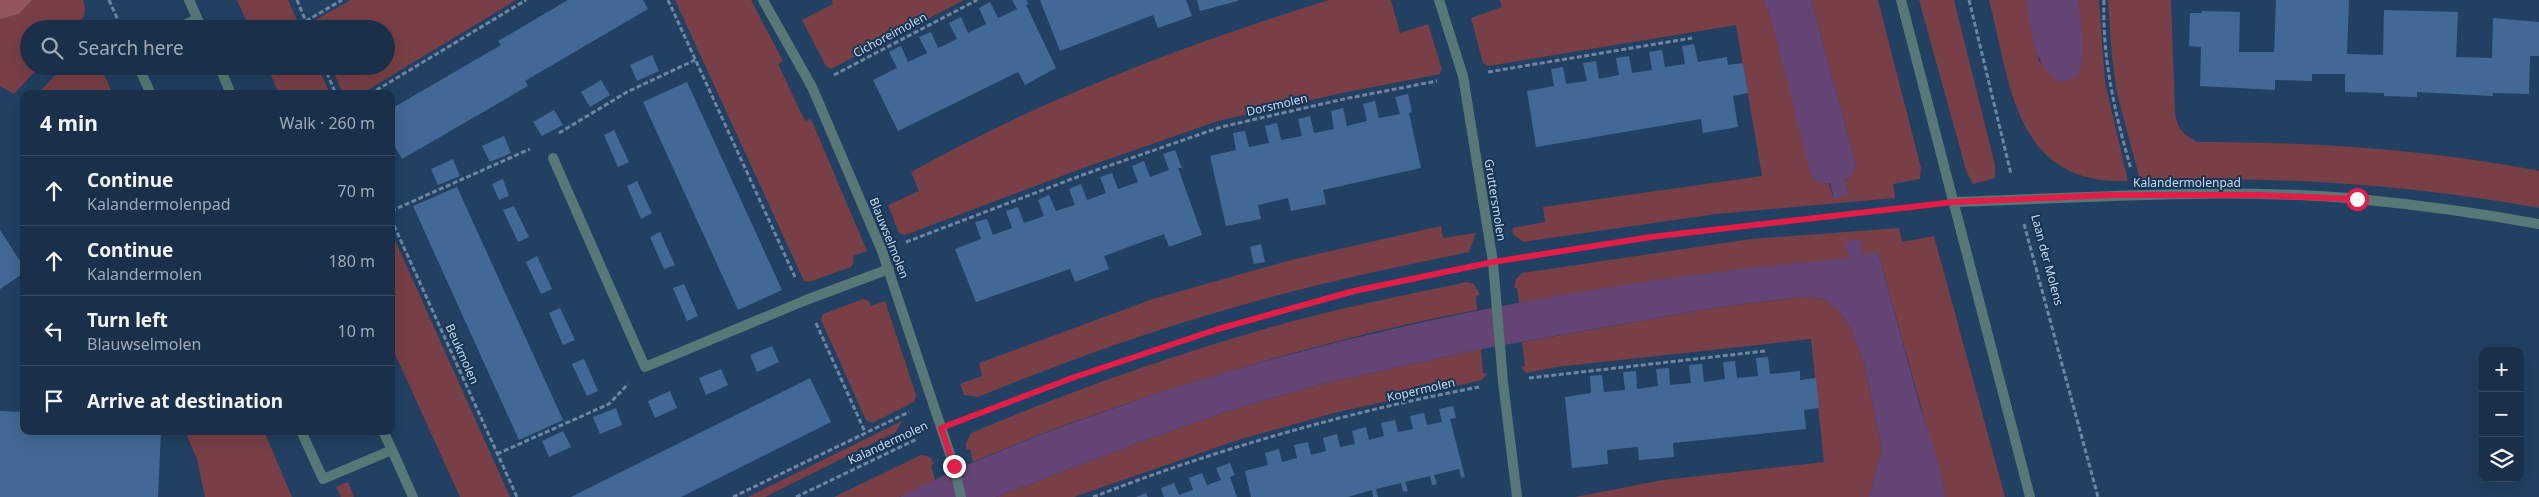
<!DOCTYPE html>
<meta charset="utf-8">
<style>
:root{--surface:#1a304a;--page:#233851;--text:#f1f3f6;--muted:#9fa9b5;--line:#384b62}
body{margin:0;font-family:"Noto Sans",sans-serif;background:var(--page);color:var(--text)}
.controls{position:absolute;right:15px;bottom:15px;display:grid;overflow:hidden;border-radius:10px;box-shadow:0 5px 20px #0002}
.controls button{width:45px;height:45px;display:grid;place-items:center;padding:0;border:0;border-bottom:1px solid var(--line);background:var(--surface);color:var(--text);font:25px sans-serif}
.stop{position:absolute;width:15px;height:15px;margin:-11px;border:4px solid #e11d48;border-radius:50%;background:#fff}
.stop.end{background:#e11d48;border-color:#fff;box-shadow:0 1px 5px #0008}
.list{margin:0;padding:0;list-style:none}
h2{display:flex;justify-content:space-between;align-items:center;height:65px;margin:0;padding:0 20px;font-size:21px}
h2 small{font-size:16px;font-weight:400;color:var(--muted)}
.list li{display:grid;grid-template-columns:32px 1fr auto;gap:15px;align-items:center;box-sizing:border-box;height:70px;padding:0 20px;border-top:1px solid var(--line)}
.list b{display:block;font-size:19px;white-space:nowrap}
.list p{margin:0;font-size:16px;white-space:nowrap;color:var(--muted)}
.list em{font-size:16px;font-style:normal;color:var(--muted)}
.icon{flex:none;width:28px;height:28px;fill:none;stroke:currentColor;stroke-width:2;stroke-linecap:round;stroke-linejoin:round}
.map{position:relative;flex:none;width:2539px;height:497px;overflow:hidden}
.search{position:absolute;background:var(--surface);box-shadow:0 5px 20px #0002;left:20px;top:20px;width:375px;height:55px;display:flex;align-items:center;gap:12px;box-sizing:border-box;padding:0 18px;border-radius:28px;color:var(--muted);font-size:19px}
.panel{position:absolute;background:var(--surface);box-shadow:0 5px 20px #0002;left:20px;top:90px;width:375px;height:345px;border-radius:10px}
.map>svg:first-child{display:block}
</style>
<div class="map">
<svg width="2539" height="497" viewBox="0 0 2539 497">
<rect width="100%" height="100%" fill="#224062"/>
<path fill="#783f46" d="M 32,0 L 83,0 C 88,13 83,19 74,29 L 29,29 L 29,66 L 40,66 L 14,94 L 0,86 L 0,19 L 19,14 Z
M 237,0 L 288,0 L 301,29 L 250,29 Z
M 351,0 L 516,0 L 361,94 L 343,94 L 331,66 L 386,66 L 386,29 L 314,29 L 313,24 L 315,20 Z
M 675,0 L 751,0 L 783,61 L 778,64 L 805,121 L 811,119 L 867,251 L 853,256 L 854,262 L 851,267 L 809,282 L 804,281 Z
M 832,0 L 964,0 L 831,69 L 826,66 L 802,20 L 833,4 Z
M 1329,0 L 1391,0 L 1400,33 L 1428,24 L 1442,69 L 1440,74 L 1342,93 L 1218,121 L 1083,168 L 905,235 L 899,233 L 888,205 L 919,191 L 911,172 C 1044,98 1184,45 1329,0 Z
M 1500,0 L 1763,0 L 1770,14 L 1834,199 L 1856,165 L 1811,0 L 1878,0 L 1921,168 L 1920,179 L 1893,184 L 1895,198 L 1716,214 L 1523,242 L 1513,234 L 1512,228 L 1545,222 L 1543,207 L 1762,176 L 1736,25 L 1488,66 L 1483,63 L 1471,18 L 1502,7 Z
M 1919,0 L 1954,0 L 1995,165 L 1995,178 L 1973,184 L 1966,170 Z
M 1989,0 L 2026,0 L 2039,62 L 2081,65 L 2082,45 L 2078,0 L 2099,0 L 2105,82 L 2128,181 C 2014,185 2011,85 1989,0 Z
M 2108,0 L 2171,0 L 2175,113 C 2177,128 2184,136 2198,142 C 2312,142 2423,149 2535,170 L 2539,171 L 2539,208 C 2407,184 2274,176 2140,180 L 2117,93 L 2112,57 Z
M 63,66 L 100,66 L 113,94 L 38,94 Z
M 267,66 L 318,66 L 330,94 L 279,94 Z
M 1441,226 L 1443,238 L 1476,233 L 1469,252 C 1387,269 1306,286 1225,310 C 1141,334 1059,364 978,397 L 964,395 L 960,384 L 982,376 L 979,363 L 1153,299 L 1291,260 Z
M 1899,228 L 1902,242 L 1934,236 L 2005,497 L 1946,497 L 1878,252 L 1849,258 L 1621,286 L 1519,303 L 1517,288 L 1514,288 L 1516,279 L 1522,273 L 1751,239 Z
M 391,231 L 510,497 L 460,497 L 391,345 Z
M 1467,282 L 1474,284 L 1480,295 L 1476,296 L 1477,310 C 1380,328 1285,354 1191,383 C 1117,406 1044,431 973,462 L 970,449 L 966,450 L 966,443 L 971,433 C 1068,392 1166,357 1268,328 C 1333,309 1401,296 1467,282 Z
M 1808,296 L 1825,300 L 1838,310 L 1851,329 L 1864,363 L 1882,449 L 1869,497 L 1575,497 L 1663,480 L 1824,462 L 1811,339 L 1556,367 L 1526,373 L 1521,367 L 1525,366 L 1522,342 L 1718,307 Z
M 863,299 L 869,301 L 871,306 L 885,301 L 916,395 L 914,402 L 872,423 L 866,420 L 821,320 L 823,314 Z
M 1481,349 L 1483,373 L 1487,374 L 1482,380 L 1334,413 L 1238,440 L 1074,497 L 996,497 L 1140,442 L 1228,411 L 1321,384 Z
M 902,421 L 896,432 L 765,497 L 748,497 Z
M 185,431 L 264,431 L 292,497 L 205,497 L 197,459 Z
M 921,455 C 928,455 932,458 934,464 L 931,465 L 935,480 L 899,497 L 834,497 Z
M 348,482 L 354,497 L 341,497 L 336,487 Z"/>
<path fill="#94555d" d="M 0,0 L 32,0 L 19,14 L 0,19 Z"/>
<path fill="#634474" d="M 1763,0 L 1811,0 L 1856,165 L 1853,174 L 1845,180 L 1848,194 L 1834,199 L 1830,183 L 1819,184 L 1811,176 L 1770,14 Z
M 2026,0 L 2078,0 C 2080,18 2088,60 2077,75 C 2072,80 2065,81 2059,82 C 2032,63 2031,30 2026,0 Z
M 1860,239 L 1863,254 L 1878,252 L 1920,406 L 1936,454 L 1946,497 L 1869,497 L 1882,449 L 1864,363 L 1851,329 L 1838,310 L 1825,300 L 1808,296 L 1718,307 L 1481,349 L 1321,384 L 1228,411 L 1140,442 L 996,497 L 899,497 C 990,451 1087,416 1184,385 C 1400,318 1623,278 1849,258 L 1845,242 Z"/>
<path fill="#426995" d="M 568,0 L 643,0 L 648,9 L 525,81 L 528,86 L 402,159 L 391,140 L 391,109 L 501,45 L 498,41 Z
M 1012,0 L 1026,0 L 1029,4 L 1026,5 L 1056,68 L 1025,85 L 1018,72 L 898,131 L 873,80 L 897,68 L 889,52 L 901,46 L 908,62 L 927,53 L 919,37 L 931,32 L 938,48 L 957,39 L 949,23 L 961,17 L 968,33 L 986,24 L 979,8 L 990,2 L 998,18 L 1017,9 Z
M 1040,0 L 1186,0 L 1192,16 L 1158,28 L 1153,15 L 1060,51 Z
M 1197,0 L 1238,0 L 1238,1 L 1200,11 Z
M 2276,0 L 2349,0 L 2347,54 L 2383,55 L 2384,10 L 2458,12 L 2456,57 L 2492,58 L 2493,18 L 2539,22 L 2539,56 L 2530,56 L 2529,94 L 2493,93 L 2493,96 L 2417,92 L 2417,97 L 2384,96 L 2384,93 L 2345,92 L 2345,74 L 2312,74 L 2312,81 L 2275,80 L 2275,90 L 2200,86 L 2201,47 L 2189,46 L 2190,13 L 2202,13 L 2202,11 L 2240,12 L 2239,52 L 2274,52 Z
M 1694,44 L 1698,62 L 1727,57 L 1728,65 L 1743,63 L 1748,93 L 1733,96 L 1738,127 L 1703,133 L 1701,119 L 1536,147 L 1527,91 L 1554,86 L 1551,69 L 1563,67 L 1566,84 L 1587,81 L 1583,63 L 1596,61 L 1599,79 L 1619,75 L 1616,58 L 1629,56 L 1632,73 L 1652,70 L 1649,52 L 1662,50 L 1665,67 L 1685,64 L 1682,46 Z
M 652,55 L 659,71 L 637,81 L 630,65 Z
M 601,80 L 610,95 L 590,107 L 581,92 Z
M 687,82 L 782,290 L 738,310 L 643,102 Z
M 1408,94 L 1412,112 L 1409,113 L 1421,168 L 1323,190 L 1326,204 L 1291,211 L 1288,198 L 1258,205 L 1261,219 L 1226,226 L 1210,156 L 1236,150 L 1233,133 L 1245,131 L 1249,147 L 1269,143 L 1265,126 L 1277,123 L 1281,140 L 1302,136 L 1298,119 L 1310,116 L 1314,133 L 1334,129 L 1331,111 L 1343,108 L 1347,126 L 1367,121 L 1363,104 L 1375,101 L 1379,118 L 1400,114 L 1395,97 Z
M 554,110 L 563,125 L 542,136 L 533,122 Z
M 614,130 L 629,162 L 618,167 L 604,135 Z
M 504,136 L 511,153 L 490,162 L 482,146 Z
M 1175,150 L 1182,168 L 1178,168 L 1202,235 L 1169,247 L 1164,234 L 1104,256 L 1109,269 L 1075,282 L 1070,269 L 976,302 L 955,249 L 981,239 L 975,222 L 987,219 L 993,235 L 1012,228 L 1006,211 L 1018,207 L 1024,223 L 1044,216 L 1038,200 L 1049,195 L 1056,211 L 1075,205 L 1069,189 L 1081,184 L 1087,200 L 1106,193 L 1100,177 L 1112,173 L 1118,189 L 1138,182 L 1132,166 L 1144,161 L 1150,177 L 1169,170 L 1163,154 Z
M 453,159 L 460,176 L 438,185 L 431,169 Z
M 503,179 L 509,196 L 499,200 L 492,184 Z
M 637,181 L 652,213 L 641,219 L 627,186 Z
M 457,187 L 563,420 L 519,440 L 413,206 Z
M 514,206 L 529,237 L 518,242 L 503,210 Z
M 0,230 L 24,267 L 24,273 L 0,289 Z
M 660,232 L 675,265 L 664,269 L 650,237 Z
M 1261,244 L 1265,262 L 1254,264 L 1250,247 Z
M 537,256 L 552,289 L 541,294 L 526,262 Z
M 684,284 L 698,316 L 687,321 L 673,288 Z
M 560,308 L 575,340 L 563,345 L 549,313 Z
M 772,346 L 779,362 L 757,372 L 750,355 Z
M 1768,357 L 1770,374 L 1800,371 L 1800,380 L 1816,378 L 1819,408 L 1804,410 L 1806,429 L 1673,443 L 1674,457 L 1639,460 L 1638,447 L 1607,450 L 1608,464 L 1572,468 L 1565,397 L 1591,393 L 1590,376 L 1602,375 L 1604,392 L 1625,390 L 1623,372 L 1636,371 L 1637,389 L 1658,386 L 1656,369 L 1669,368 L 1670,385 L 1691,383 L 1689,365 L 1702,364 L 1704,382 L 1725,379 L 1723,362 L 1735,361 L 1737,378 L 1758,376 L 1756,358 Z
M 584,359 L 598,391 L 587,396 L 572,364 Z
M 721,369 L 728,385 L 706,395 L 699,378 Z
M 810,378 L 831,422 L 681,497 L 571,497 Z
M 670,391 L 677,408 L 655,418 L 648,401 Z
M 1453,406 L 1456,418 L 1450,419 L 1465,477 L 1461,478 L 1459,469 L 1434,475 L 1437,484 L 1432,485 L 1430,476 L 1405,482 L 1408,491 L 1403,492 L 1401,483 L 1376,489 L 1378,497 L 1373,497 L 1372,490 L 1348,497 L 1251,497 L 1245,471 L 1268,465 L 1265,453 L 1279,449 L 1282,462 L 1297,458 L 1294,445 L 1308,442 L 1311,455 L 1326,451 L 1323,438 L 1337,434 L 1340,447 L 1355,444 L 1352,431 L 1366,427 L 1369,440 L 1384,436 L 1381,423 L 1395,420 L 1398,432 L 1413,429 L 1410,416 L 1424,413 L 1427,425 L 1442,422 L 1439,409 Z
M 616,408 L 622,425 L 600,434 L 593,417 Z
M 0,411 L 24,412 L 24,431 L 161,431 L 158,497 L 0,497 Z
M 563,431 L 571,447 L 549,457 L 542,441 Z
M 1230,463 L 1235,475 L 1230,477 L 1237,497 L 1164,497 L 1161,488 L 1174,483 L 1179,495 L 1193,490 L 1189,478 L 1202,473 L 1207,485 L 1221,480 L 1216,468 Z
M 1146,493 L 1148,497 L 1136,497 Z"/>
<g fill="none" stroke-linecap="round" stroke-linejoin="round">
<path stroke="#6e86a2" stroke-width="3" stroke-dasharray="5 2.5" stroke-linecap="butt" d="M 109,0 L 122,29
M 297,0 L 309,29
M 668,0 L 795,277
M 1969,0 L 2011,174
M 2104,0 C 2102,58 2115,114 2131,169
M 306,21 L 342,0
M 324,66 L 336,94
M 1488,72 L 1692,38
M 834,75 L 977,0
M 370,94 L 526,0
M 559,133 L 627,92 L 695,60
M 391,211 L 530,149
M 391,219 L 517,497
M 2024,224 L 2098,497
M 906,242 L 1085,174 L 1221,127 L 1344,99 L 1437,81
M 1518,258 L 1651,237 L 1928,205
M 816,323 L 865,432
M 1529,378 L 1765,351
M 964,419 C 1048,387 1132,355 1218,329 C 1300,304 1383,285 1467,267
M 497,454 L 609,404 L 628,384
M 733,497 L 909,412
M 796,497 L 917,439
M 1093,497 C 1217,449 1347,412 1479,387"/>
<path stroke="#577876" stroke-width="10" d="M 553,158 L 645,367 L 806,300 L 889,269"/>
<path stroke="#577876" stroke-width="10" d="M 189,0 L 202,29
M 763,0 L 812,87 L 882,251 L 954,466 L 961,497
M 1439,0 L 1463,76 L 1493,262 L 1503,382 L 1517,497
M 1901,0 L 2030,497
M 177,29 L 197,19
M 138,66 L 151,94
M 219,66 L 231,94
M 1954,202 C 2088,198 2224,187 2359,199 C 2419,205 2479,213 2539,224
M 301,431 L 323,479 L 392,450 L 383,431
M 392,450 L 413,497"/>
</g>
<g fill="none" stroke-linecap="round" stroke-linejoin="round">
<path stroke="#e11d48" stroke-width="6" d="M 954,466 L 941,428 L 1072,378 L 1218,329 L 1354,291 L 1493,262 L 1651,237 L 1954,202 L 2111,195 L 2257,195 L 2357,199"/>
</g>
<g text-anchor="middle" stroke-width="4" stroke-linejoin="round" paint-order="stroke">
<g font-size="12" fill="#c7d9ee" stroke="#183556">
<text transform="translate(890 35) rotate(-28)" y="4">Cichoreimolen</text>
<text transform="translate(1277 105) rotate(-13)" y="4">Dorsmolen</text>
<text x="2187" y="187">Kalandermolenpad</text>
<text transform="translate(1495 200) rotate(81)" y="4">Gruttersmolen</text>
<text transform="translate(889 238) rotate(68)" y="4">Blauwselmolen</text>
<text transform="translate(2047 260) rotate(75)" y="4">Laan der Molens</text>
<text transform="translate(462 354) rotate(66)" y="4">Beukmolen</text>
<text transform="translate(1421 390) rotate(-13)" y="4">Kopermolen</text>
<text transform="translate(888 443) rotate(-25)" y="4">Kalandermolen</text>
</g>
</g>
</svg>
<div class="controls">
<button>+</button>
<button>−</button>
<button><svg class="icon" aria-label="layers" viewBox="0 0 24 24"><path d="M12 4l9 5-9 5-9-5zM3 14l9 5 9-5"/></svg></button>
</div>
<div class="stop" style="left:2357px;top:199px"></div>
<div class="stop end" style="left:954px;top:466px"></div>
<div class="search"><svg class="icon" aria-label="search" viewBox="0 0 24 24"><circle cx="10" cy="10" r="6"/><path d="M15 15l6 6"/></svg>Search here</div>
<section class="panel">
<h2>4 min<small>Walk · 260 m</small></h2>
<ul class="list">
<li><svg class="icon" aria-label="ahead" viewBox="0 0 24 24"><path d="M12 20V5M6 11l6-6 6 6"/></svg><div><b>Continue</b><p>Kalandermolenpad</p></div><em>70 m</em></li>
<li><svg class="icon" aria-label="ahead" viewBox="0 0 24 24"><path d="M12 20V5M6 11l6-6 6 6"/></svg><div><b>Continue</b><p>Kalandermolen</p></div><em>180 m</em></li>
<li><svg class="icon" aria-label="left" viewBox="0 0 24 24"><path d="M17 20v-9H6M10 6l-5 5 5 5"/></svg><div><b>Turn left</b><p>Blauwselmolen</p></div><em>10 m</em></li>
<li><svg class="icon" aria-label="arrive" viewBox="0 0 24 24"><path d="M6 21V4h12l-3 4 3 4H6"/></svg><div><b>Arrive at destination</b></div></li>
</ul>
</section>
</div>
